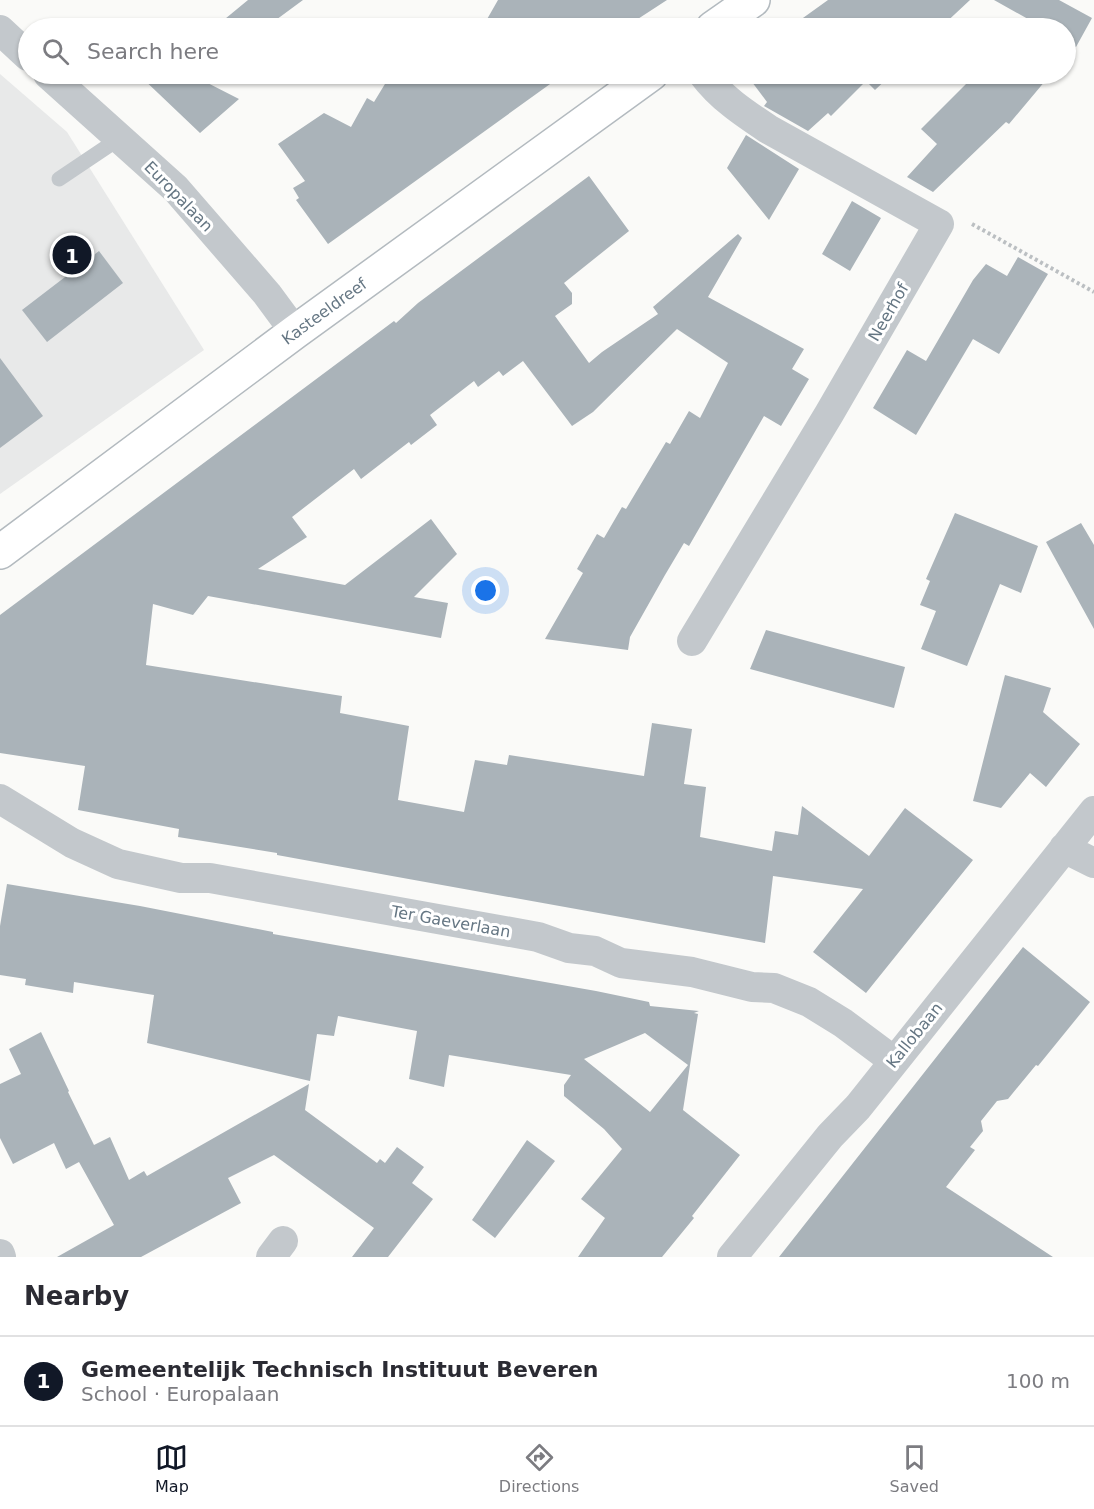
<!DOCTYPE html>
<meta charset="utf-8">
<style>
:root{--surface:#fff;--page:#f7f7f7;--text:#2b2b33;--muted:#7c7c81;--line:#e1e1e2;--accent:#111827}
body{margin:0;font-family:"DejaVu Sans",sans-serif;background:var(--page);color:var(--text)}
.you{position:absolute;left:486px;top:591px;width:21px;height:21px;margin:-15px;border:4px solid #fff;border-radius:50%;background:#1a73e8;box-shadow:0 0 0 9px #1a73e833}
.badge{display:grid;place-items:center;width:39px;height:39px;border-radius:50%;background:var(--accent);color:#fff;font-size:20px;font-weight:700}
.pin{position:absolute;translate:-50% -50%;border:3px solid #fff;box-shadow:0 2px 6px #0006}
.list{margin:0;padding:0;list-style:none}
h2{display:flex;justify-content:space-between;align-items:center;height:78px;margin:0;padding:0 24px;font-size:26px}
h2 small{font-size:20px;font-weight:400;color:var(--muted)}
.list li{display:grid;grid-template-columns:39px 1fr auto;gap:18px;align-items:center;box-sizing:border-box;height:90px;padding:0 24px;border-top:2px solid var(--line)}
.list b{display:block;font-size:22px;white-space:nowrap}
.list p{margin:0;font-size:20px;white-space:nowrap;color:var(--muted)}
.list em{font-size:20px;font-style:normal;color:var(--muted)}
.icon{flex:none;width:33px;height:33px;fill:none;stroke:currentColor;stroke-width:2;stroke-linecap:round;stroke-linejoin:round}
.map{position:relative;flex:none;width:1094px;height:1257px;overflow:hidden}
.search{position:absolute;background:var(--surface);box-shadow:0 2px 4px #0004;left:18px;right:18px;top:18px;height:66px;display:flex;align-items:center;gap:15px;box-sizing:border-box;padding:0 21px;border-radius:33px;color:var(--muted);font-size:22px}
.sheet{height:168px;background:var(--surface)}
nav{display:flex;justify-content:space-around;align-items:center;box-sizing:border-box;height:84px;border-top:2px solid var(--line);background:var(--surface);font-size:16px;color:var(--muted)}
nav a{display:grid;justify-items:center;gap:3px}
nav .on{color:var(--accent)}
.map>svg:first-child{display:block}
</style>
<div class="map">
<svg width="1094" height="1257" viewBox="0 0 1094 1257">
<rect width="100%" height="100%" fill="#fafaf8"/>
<path fill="#e8e9e9" d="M 0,74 L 67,132 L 204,350 L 0,494 Z"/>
<path fill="#aab3b9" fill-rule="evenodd" d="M 248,0 L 303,0 L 265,28 L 214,28 Z
M 498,0 L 667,0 L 624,28 L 482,28 Z
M 828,0 L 970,0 L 940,28 L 789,28 Z
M 994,0 L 1059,0 L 1092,18 L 1076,47 L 1065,41 L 1065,28 L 1044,28 Z
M 138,74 L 190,74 L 239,99 L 200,133 Z
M 391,74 L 564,74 L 328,244 L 296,200 L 299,198 L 293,188 L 305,181 L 278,144 L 324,113 L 351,127 L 367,98 L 374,102 Z
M 746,74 L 892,74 L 875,90 L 866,81 L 831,116 L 828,113 L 808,131 L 764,106 L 767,102 Z
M 976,74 L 1051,74 L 1009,124 L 1006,122 L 933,192 L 907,177 L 937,144 L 921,129 Z
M 746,135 L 799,169 L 769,220 L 727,168 Z
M 589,176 L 629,231 L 564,283 L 572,293 L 572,304 L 555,316 L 589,363 L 602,352 L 658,314 L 653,307 L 738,234 L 742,238 L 708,297 L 804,349 L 792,369 L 809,379 L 781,426 L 764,416 L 689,546 L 684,543 L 665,575 L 630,637 L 628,650 L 545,639 L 583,573 L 577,569 L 597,534 L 604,538 L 622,507 L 626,509 L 666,442 L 670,444 L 689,411 L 700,418 L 728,363 L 677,329 L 593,412 L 572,426 L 523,361 L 503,376 L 499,371 L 478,387 L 474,381 L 430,415 L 437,425 L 411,445 L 409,442 L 361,479 L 354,469 L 292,517 L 307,537 L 258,569 L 345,585 L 431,519 L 457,554 L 414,597 L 448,603 L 441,638 L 208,596 L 193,615 L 153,604 L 146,665 L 342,696 L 340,713 L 409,726 L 398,800 L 464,812 L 475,760 L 507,765 L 509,755 L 644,776 L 652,723 L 692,729 L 684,784 L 706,787 L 700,837 L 772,851 L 775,831 L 798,835 L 802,806 L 869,856 L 905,808 L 973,860 L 866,993 L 813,952 L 863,889 L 773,876 L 765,943 L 392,876 L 277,855 L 277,853 L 178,837 L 179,829 L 78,810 L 85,766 L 0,753 L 0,615 L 394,321 L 396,323 L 418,303 Z
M 852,201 L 881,218 L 850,271 L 822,254 Z
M 99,251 L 123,283 L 47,342 L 22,310 Z
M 1018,257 L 1048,274 L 999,354 L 973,339 L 916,435 L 873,408 L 907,350 L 926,361 L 973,280 L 986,264 L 1007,276 Z
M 0,358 L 43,416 L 0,448 Z
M 955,513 L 1038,546 L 1021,593 L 1000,584 L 967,666 L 921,649 L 936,611 L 920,605 L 930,581 L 926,579 Z
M 1081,523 L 1094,545 L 1094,629 L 1046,542 Z
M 766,630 L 905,667 L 894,708 L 750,669 Z
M 1005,675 L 1051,688 L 1043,712 L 1080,744 L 1046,787 L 1030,773 L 1001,808 L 973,801 Z
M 7,884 L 140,906 L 273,932 L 273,934 L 596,991 L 649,1002 L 650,1006 L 699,1011 L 694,1013 L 698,1014 L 683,1110 L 740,1155 L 692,1216 L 694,1218 L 662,1257 L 578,1257 L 605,1218 L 581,1199 L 622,1149 L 604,1129 L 564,1096 L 564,1085 L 571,1075 L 449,1055 L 444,1087 L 409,1079 L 417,1031 L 338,1016 L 334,1036 L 317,1034 L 310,1081 L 147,1043 L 154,995 L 74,982 L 73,993 L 25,985 L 26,979 L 0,975 L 0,926 ZM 645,1033 L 688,1065 L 650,1112 L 584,1059 Z
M 1023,947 L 1090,1002 L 1038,1066 L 1036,1065 L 1008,1099 L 997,1101 L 981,1121 L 983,1131 L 970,1147 L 975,1150 L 946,1187 L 1053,1257 L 779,1257 Z
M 41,1032 L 69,1091 L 68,1092 L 94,1145 L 110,1137 L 129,1180 L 144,1171 L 147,1176 L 309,1084 L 305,1110 L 377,1163 L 380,1159 L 385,1163 L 397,1147 L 424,1167 L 412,1183 L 433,1199 L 388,1257 L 352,1257 L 374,1228 L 274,1155 L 228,1178 L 241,1203 L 141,1257 L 57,1257 L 114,1225 L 79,1162 L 66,1169 L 54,1143 L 13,1164 L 0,1138 L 0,1084 L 21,1074 L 9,1049 Z
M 527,1140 L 555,1161 L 495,1238 L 472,1220 Z"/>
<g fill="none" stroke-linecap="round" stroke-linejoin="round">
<g stroke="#b3babf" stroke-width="36">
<path id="secondary" d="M 713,28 L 753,0
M 0,552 L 295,332 L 651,74"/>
</g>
<path stroke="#bbbfc2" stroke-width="4" stroke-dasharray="3 3" stroke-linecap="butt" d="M 972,224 L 1094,292"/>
<path stroke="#c3c8cc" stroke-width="15" d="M 59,179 L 120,138"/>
<path stroke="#c3c8cc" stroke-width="30" d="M 0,30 L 28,56
M 48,74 L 176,189 L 267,294 L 295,332
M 692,641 L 829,414 L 939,224 L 768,129 C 744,113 720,97 703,74
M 0,799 L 72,843 L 118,864 L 181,878 L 210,878 L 538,937 L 569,948 L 595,951 L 621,963 L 692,972 L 752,987 L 774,988 L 809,1002 L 843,1023 L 894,1061
M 1064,848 L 1094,863
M 0,1254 L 1,1257
M 271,1257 L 283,1241
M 732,1257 L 830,1136 L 858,1107 L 1094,811"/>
<use href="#secondary" stroke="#fff" stroke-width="33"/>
</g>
<g text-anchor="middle" stroke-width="6" stroke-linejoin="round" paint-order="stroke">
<g font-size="16" fill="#657683" stroke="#fff">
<text transform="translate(179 196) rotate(46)" y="6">Europalaan</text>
<text transform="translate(324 311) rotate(-36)" y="6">Kasteeldreef</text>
<text transform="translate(888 312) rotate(-60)" y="6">Neerhof</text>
<text transform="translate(451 921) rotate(10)" y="6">Ter Gaeverlaan</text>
<text transform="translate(914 1035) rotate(-51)" y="6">Kallobaan</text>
</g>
</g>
</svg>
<div class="you"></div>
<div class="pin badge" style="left:72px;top:255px">1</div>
<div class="search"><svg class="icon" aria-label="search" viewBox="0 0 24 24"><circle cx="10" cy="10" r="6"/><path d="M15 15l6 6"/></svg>Search here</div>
</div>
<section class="sheet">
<h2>Nearby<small></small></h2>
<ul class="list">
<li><span class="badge">1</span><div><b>Gemeentelijk Technisch Instituut Beveren</b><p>School · Europalaan</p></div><em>100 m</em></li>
</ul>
</section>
<nav>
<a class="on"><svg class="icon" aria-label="map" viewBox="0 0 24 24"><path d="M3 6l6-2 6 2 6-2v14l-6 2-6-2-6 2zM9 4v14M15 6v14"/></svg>Map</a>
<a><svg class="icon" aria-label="directions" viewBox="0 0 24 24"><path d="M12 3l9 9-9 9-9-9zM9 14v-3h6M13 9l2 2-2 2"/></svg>Directions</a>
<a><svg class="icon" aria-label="saved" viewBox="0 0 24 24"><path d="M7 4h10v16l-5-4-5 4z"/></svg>Saved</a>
</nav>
